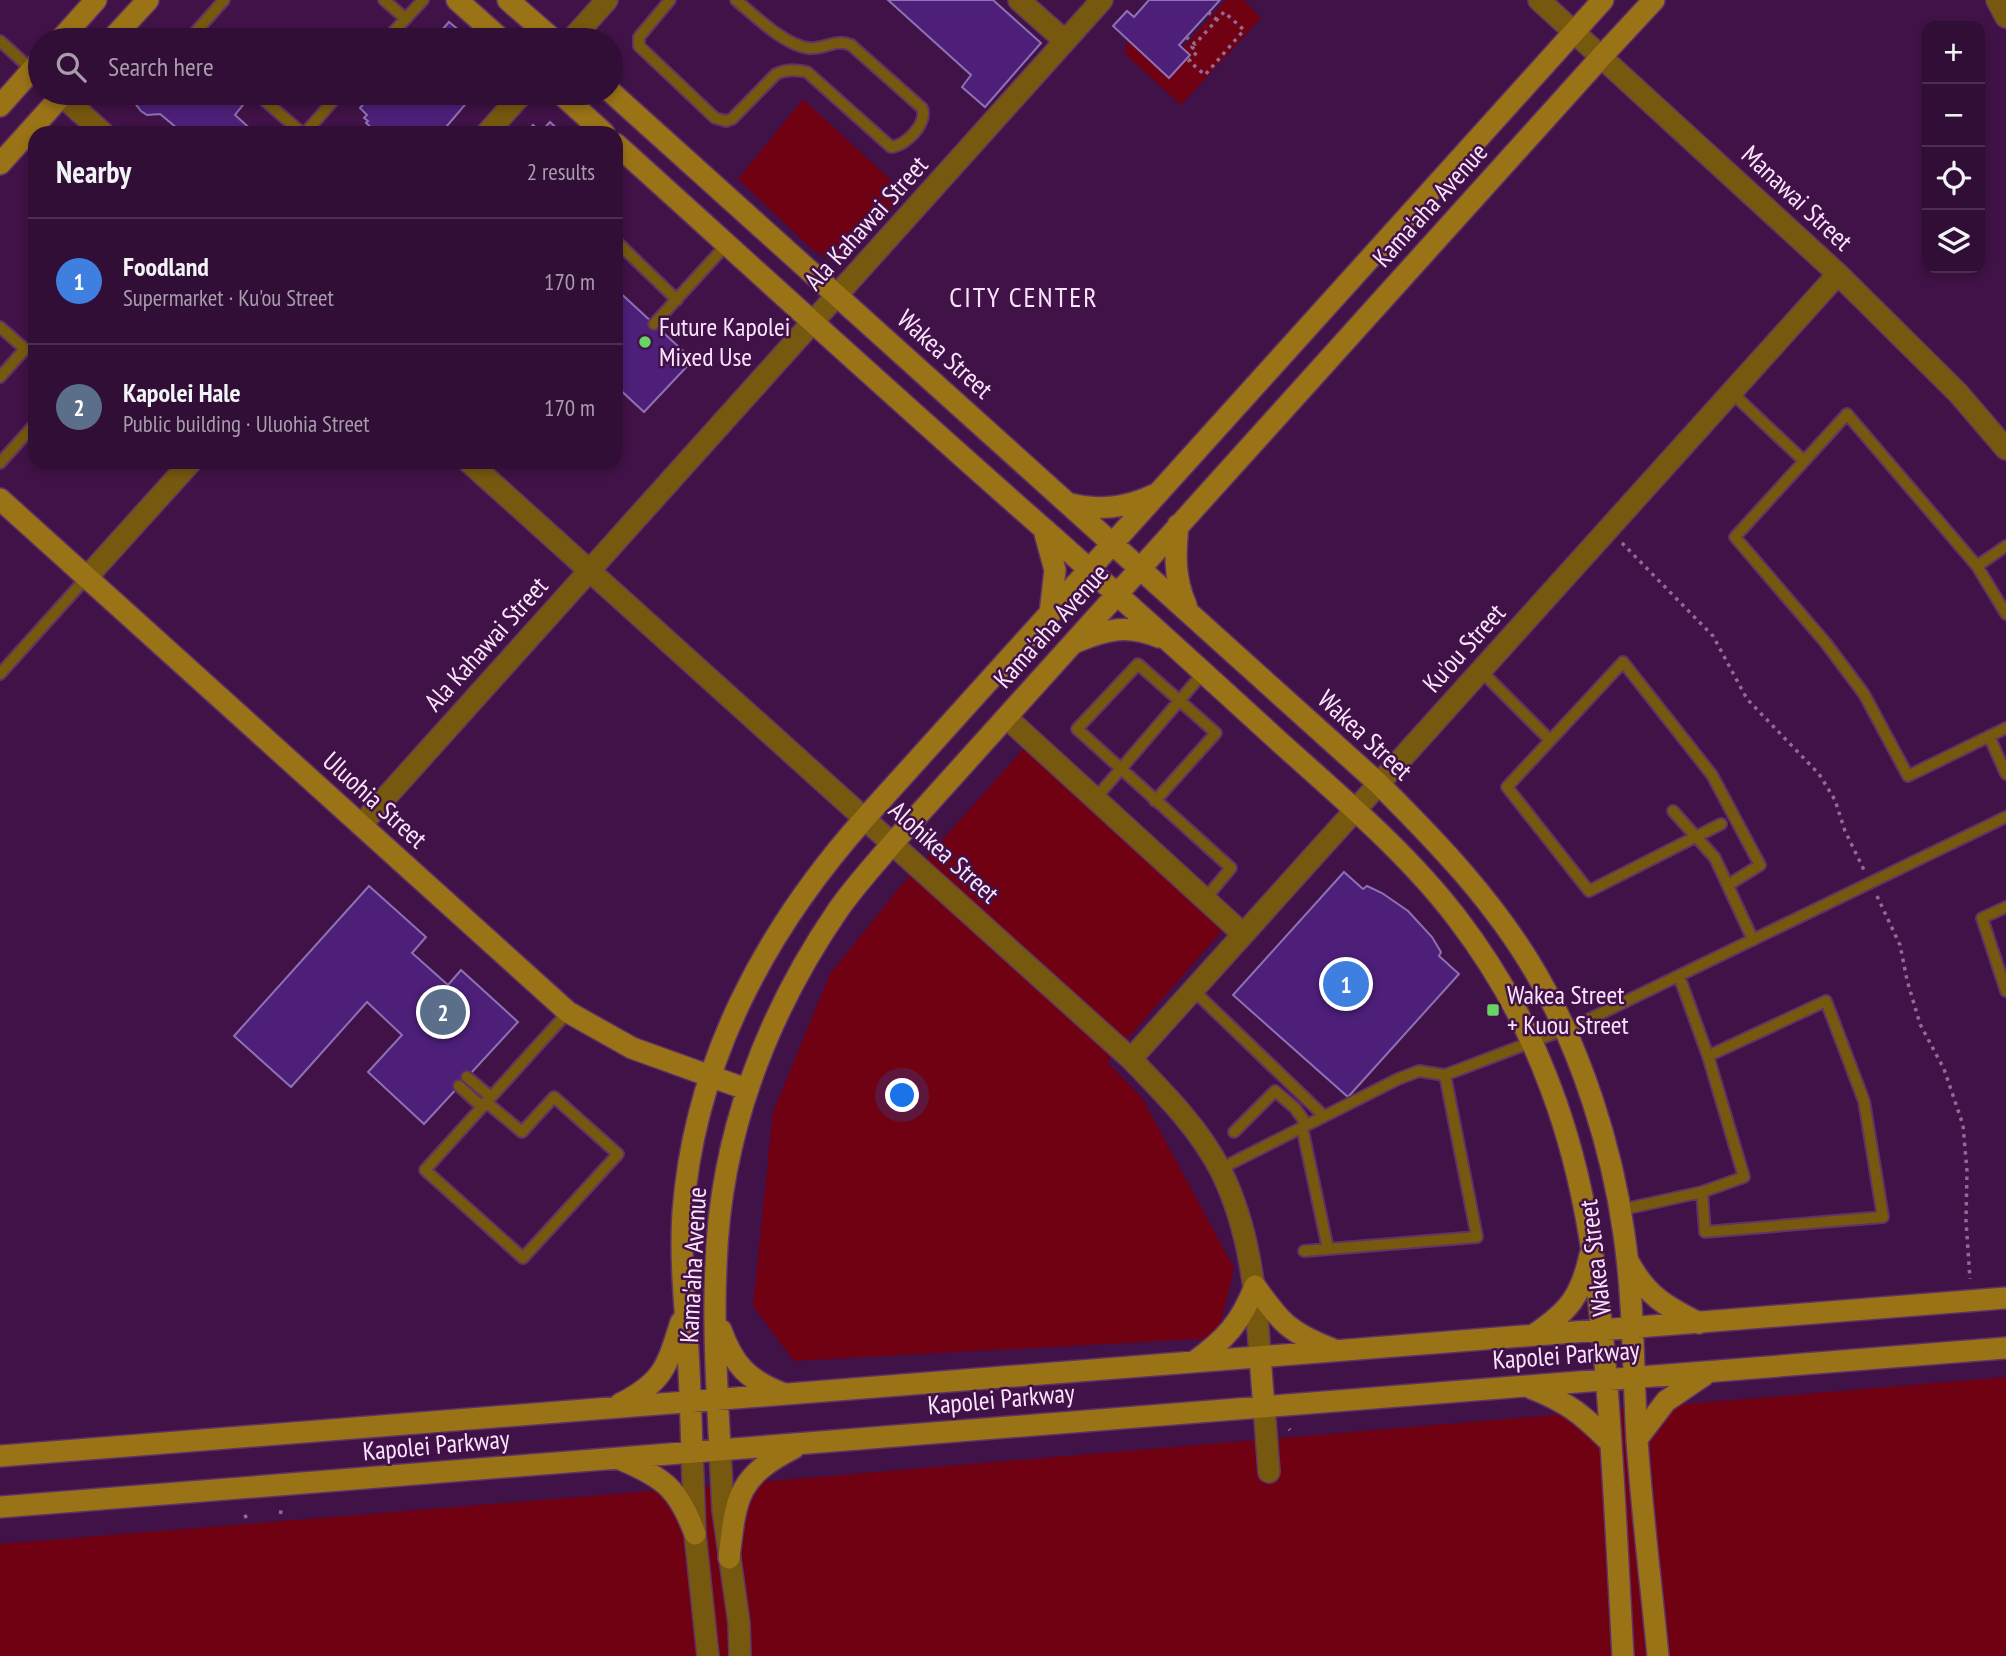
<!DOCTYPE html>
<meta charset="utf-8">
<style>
:root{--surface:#310e35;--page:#39173d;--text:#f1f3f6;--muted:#a89cad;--line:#4c2e50;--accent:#68d465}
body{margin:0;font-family:"PT Sans Narrow",sans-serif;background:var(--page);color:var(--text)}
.controls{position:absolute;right:21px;top:21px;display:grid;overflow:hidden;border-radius:14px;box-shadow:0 4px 10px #0003}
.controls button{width:63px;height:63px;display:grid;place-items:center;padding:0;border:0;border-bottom:2px solid var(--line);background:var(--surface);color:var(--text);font:35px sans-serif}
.you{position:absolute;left:903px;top:1096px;width:24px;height:24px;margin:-18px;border:5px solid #fff;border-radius:50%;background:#1a73e8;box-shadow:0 0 0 10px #1a73e833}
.badge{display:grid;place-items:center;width:46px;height:46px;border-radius:50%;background:var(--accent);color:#fff;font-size:23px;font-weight:700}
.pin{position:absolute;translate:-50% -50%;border:4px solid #fff;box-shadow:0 2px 7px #0006}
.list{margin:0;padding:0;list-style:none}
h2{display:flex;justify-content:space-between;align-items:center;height:91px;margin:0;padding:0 28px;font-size:30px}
h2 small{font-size:23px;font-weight:400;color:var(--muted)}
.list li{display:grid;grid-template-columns:46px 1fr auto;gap:21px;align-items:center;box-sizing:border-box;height:126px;padding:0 28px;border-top:2px solid var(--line)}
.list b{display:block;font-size:26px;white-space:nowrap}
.list p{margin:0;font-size:23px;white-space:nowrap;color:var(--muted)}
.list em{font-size:23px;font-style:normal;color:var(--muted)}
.icon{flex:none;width:38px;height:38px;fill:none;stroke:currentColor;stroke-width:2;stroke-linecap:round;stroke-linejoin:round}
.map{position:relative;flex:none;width:2006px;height:1656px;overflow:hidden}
.search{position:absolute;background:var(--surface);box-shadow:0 4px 10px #0003;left:28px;top:28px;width:595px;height:77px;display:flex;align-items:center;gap:18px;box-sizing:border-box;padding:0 24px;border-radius:38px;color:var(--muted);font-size:26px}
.panel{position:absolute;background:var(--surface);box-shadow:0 4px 10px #0003;left:28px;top:126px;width:595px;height:343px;border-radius:21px}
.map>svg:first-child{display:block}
</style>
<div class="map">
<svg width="2006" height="1656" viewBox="0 0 2006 1656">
<rect width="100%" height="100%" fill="#411247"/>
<path fill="#700112" d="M 1226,0 L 1244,0 L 1261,18 L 1181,105 L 1125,54 L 1126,45 L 1129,42 L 1169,77 L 1190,55 L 1183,48 Z
M 803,99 L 895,184 L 886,193 L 897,203 L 851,254 L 841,259 L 827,258 L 812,249 L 738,179 Z
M 1027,745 L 1235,916 L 1107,1062 L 1142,1098 L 1234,1268 L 1217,1338 L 794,1361 L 753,1306 L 773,1112 L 830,974 L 900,887 Z
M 2006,1377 L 2006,1656 L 0,1656 L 0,1544 L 615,1494 Z"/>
<path fill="#4d1f79" stroke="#8e71b4" stroke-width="2" d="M 888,0 L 993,0 L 1041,43 L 985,107 L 962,87 L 971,75 Z
M 1149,0 L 1220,0 L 1179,45 L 1190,55 L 1169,78 L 1113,26 L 1127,11 L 1134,17 Z
M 449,22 L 471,40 L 433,40 Z
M 134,93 L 248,93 L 251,95 L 235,115 L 255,133 L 183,133 L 160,114 L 147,115 L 141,111 L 134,102 Z
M 373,93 L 475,93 L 441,133 L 378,133 L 366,123 L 368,121 L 364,118 L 367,115 L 360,108 Z
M 550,122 L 562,133 L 526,133 L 533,125 L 541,132 Z
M 616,289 L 693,360 L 644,412 L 616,386 Z
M 1344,872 L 1363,889 L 1367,886 L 1382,893 L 1408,911 L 1432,937 L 1441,952 L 1439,956 L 1459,974 L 1348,1097 L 1233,995 Z
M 369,886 L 426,937 L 412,953 L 448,985 L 461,970 L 518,1022 L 424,1124 L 368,1072 L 402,1035 L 367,1002 L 291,1087 L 234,1036 Z"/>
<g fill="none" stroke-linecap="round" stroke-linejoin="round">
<g stroke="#5f3364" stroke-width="14">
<path id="lane" d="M 384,0 L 406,19
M 670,0 L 639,37 L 639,46 L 715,118 L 726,121 L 732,119 L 776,74 C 786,69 795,69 807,72 L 891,147 C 906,146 928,123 922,108 L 851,45 C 835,38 824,50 808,48 C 784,45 754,15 736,0
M 197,40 L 192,36 L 224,0
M 386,40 L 423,0
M 0,41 L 32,70
M 256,93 L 302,133
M 305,133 L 340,93
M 616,241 L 677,300
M 654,324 L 727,244
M 0,327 L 25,349 L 0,377
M 1732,393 L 1804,461
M 0,463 L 35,424
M 1977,566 L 2006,546
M 2006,614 L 1977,566 L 1847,414 L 1735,537 L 1825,642 L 1864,694 L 1908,776 L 2006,728
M 1481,671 L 1550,740
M 0,674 L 88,576
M 1989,736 L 2006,774
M 1095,799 L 1204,672
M 1155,801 L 1216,733 L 1138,664 L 1077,729 L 1231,868 L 1205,899
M 1673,811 L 1715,858 L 1753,940
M 1721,824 L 1589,891 L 1507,787 L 1623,662 L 1712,775 L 1760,865 L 1728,885
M 2006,907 L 1982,918 L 2006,991
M 1193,990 L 1324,1116
M 467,1077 L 491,1097
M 459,1086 L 482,1107
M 486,1102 L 522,1132 L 554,1097 L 618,1154 L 523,1258 L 425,1170 L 568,1012
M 1302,1127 L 1328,1249
M 1234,1132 L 1275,1091 L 1295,1108 L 1307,1125
M 1220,1169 L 1398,1079 L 1419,1071 L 1445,1075 L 1579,1024 L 2006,817
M 1702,1192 L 1705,1232 L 1883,1217 L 1864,1101 L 1826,1001 L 1708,1056
M 1620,1210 L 1702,1192 L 1744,1177 L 1708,1056 L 1679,976
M 1304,1251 L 1477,1237 L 1445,1075"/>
</g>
<g stroke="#5f3364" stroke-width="24">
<path id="street" d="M 1019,0 L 1065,41
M 1539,0 L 1838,274 L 1958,393 L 2006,449
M 1997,0 L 2006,17
M 571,40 L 607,0
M 59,93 L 103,133
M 487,133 L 523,93
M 469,462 L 1131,1059 C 1164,1093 1199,1128 1221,1171 C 1250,1230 1256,1293 1260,1357
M 88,576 L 191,462
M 1007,718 L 1243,934
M 361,825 L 1102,0
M 1131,1059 L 1838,274
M 1264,1407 L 1269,1472
M 720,1450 L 723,1510 L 739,1623 L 740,1656
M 692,1452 L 695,1534 L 708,1656"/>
</g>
<g stroke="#5f3364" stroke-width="24">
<path id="secondary" d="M 457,0 L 502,40
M 508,0 L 554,40
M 60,40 L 96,0
M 111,40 L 148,0
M 611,92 L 1379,784 C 1438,843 1495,902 1537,975 C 1581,1050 1612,1148 1624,1234 C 1634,1302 1633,1372 1637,1440 C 1642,1512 1651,1584 1658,1656
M 560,93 L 604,133
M 0,106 L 40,61
M 616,144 C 761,275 905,407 1052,536 C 1126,602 1200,669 1273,736 C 1337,794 1405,850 1457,918 C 1496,969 1528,1027 1550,1086 C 1587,1182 1599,1286 1607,1387 C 1614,1477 1618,1566 1623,1656
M 0,164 L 64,93
M 0,499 L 568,1012 L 632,1048 L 746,1089
M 1070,504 C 1100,511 1126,508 1154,495
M 1178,525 C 1175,554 1174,578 1186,605
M 1044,530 L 1055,570 L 1050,614
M 1076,642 C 1107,629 1128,624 1159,637
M 1628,1261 C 1646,1295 1665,1306 1699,1323
M 1255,1286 C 1280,1322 1290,1333 1332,1349
M 721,1330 C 734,1366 748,1380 784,1394
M 1535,1334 C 1569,1311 1581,1296 1590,1255
M 1260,1357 L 1264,1407
M 1194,1362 C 1226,1339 1241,1322 1255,1286
M 1531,1388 C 1569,1403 1583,1415 1611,1443
M 620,1404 C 664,1382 667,1366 681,1322
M 1637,1439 L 1666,1401 L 1706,1374
M 720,1450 C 717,1389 713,1326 716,1265 C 720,1136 766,1015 838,910 C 854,887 874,865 892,844 L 1602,56 L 1654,0
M 692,1452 C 691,1418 690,1385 688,1351 C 685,1305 680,1259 683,1213 C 694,1062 766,929 865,818 L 1603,0
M 0,1456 L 2006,1298
M 622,1460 C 665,1478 679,1490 695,1534
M 0,1507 L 2006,1348
M 729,1558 C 736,1497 737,1477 794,1448"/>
</g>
<path stroke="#906c95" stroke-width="3.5" stroke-dasharray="3.5 5" stroke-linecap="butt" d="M 1208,12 L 1217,20
M 1186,37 L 1195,44 L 1224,12 L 1244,30 L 1205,75 L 1189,61 L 1197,52 L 1192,47 L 1195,44
M 1622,543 L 1713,636 L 1747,699 L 1819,774 L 1835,800 L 1845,831 L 1864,870
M 1877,896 L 1900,945 L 1907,980 L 1920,1024 L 1944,1069 L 1963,1125 L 1967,1171 L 1966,1221 L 1970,1279
M 1289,1429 L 1290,1430
M 279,1512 L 287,1513
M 244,1517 L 252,1514"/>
<use href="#lane" stroke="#77580f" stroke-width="10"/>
<use href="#street" stroke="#77580f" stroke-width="21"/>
<use href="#secondary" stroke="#9a7317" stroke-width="21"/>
</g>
<g fill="#68d465" stroke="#411247" stroke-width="2.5">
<circle cx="645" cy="342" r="7"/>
<rect x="1486" y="1003" width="14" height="14" rx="3.5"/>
</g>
<g text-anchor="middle" stroke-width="5" stroke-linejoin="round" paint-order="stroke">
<g font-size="26" fill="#fae3fc" stroke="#411247">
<text transform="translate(1797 198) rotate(43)" y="9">Manawai Street</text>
<text transform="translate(1430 205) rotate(-48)" y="9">Kama'aha Avenue</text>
<text transform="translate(866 223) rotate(-48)" y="9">Ala Kahawai Street</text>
<text transform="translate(945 354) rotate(42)" y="9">Wakea Street</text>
<text transform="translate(1051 626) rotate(-48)" y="9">Kama'aha Avenue</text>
<text transform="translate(486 644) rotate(-48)" y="9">Ala Kahawai Street</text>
<text transform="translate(1464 648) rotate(-48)" y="9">Ku'ou Street</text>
<text transform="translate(1365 735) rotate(43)" y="9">Wakea Street</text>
<text transform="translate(375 800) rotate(42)" y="9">Uluohia Street</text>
<text transform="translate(944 852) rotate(42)" y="9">Alohikea Street</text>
<text transform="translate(1595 1258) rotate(-97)" y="9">Wakea Street</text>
<text transform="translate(693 1265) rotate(-87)" y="9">Kama'aha Avenue</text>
<text transform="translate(1566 1355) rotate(-4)" y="9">Kapolei Parkway</text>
<text transform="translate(1001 1399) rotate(-5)" y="9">Kapolei Parkway</text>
<text transform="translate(436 1445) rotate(-5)" y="9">Kapolei Parkway</text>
</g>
<g font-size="26" fill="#fae3fc" stroke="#411247" text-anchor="start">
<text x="659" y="336">Future Kapolei<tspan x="659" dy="30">Mixed Use</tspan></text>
<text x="1507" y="1004">Wakea Street<tspan x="1507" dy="30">+ Kuou Street</tspan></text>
</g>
<g font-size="28" letter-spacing="2" fill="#fae3fc" stroke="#411247">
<text x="1024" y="307">CITY CENTER</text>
</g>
</g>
</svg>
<div class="controls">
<button>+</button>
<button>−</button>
<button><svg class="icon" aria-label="locate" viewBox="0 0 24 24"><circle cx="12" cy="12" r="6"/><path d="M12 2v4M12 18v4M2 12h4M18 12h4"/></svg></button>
<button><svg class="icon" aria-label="layers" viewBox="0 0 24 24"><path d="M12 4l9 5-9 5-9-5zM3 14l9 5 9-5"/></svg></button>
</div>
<div class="you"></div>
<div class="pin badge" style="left:1346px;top:984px;background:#3f7fe0">1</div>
<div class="pin badge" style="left:443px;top:1012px;background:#5c6f8a">2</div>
<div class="search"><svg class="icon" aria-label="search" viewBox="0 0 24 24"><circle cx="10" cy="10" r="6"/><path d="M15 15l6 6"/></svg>Search here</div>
<section class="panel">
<h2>Nearby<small>2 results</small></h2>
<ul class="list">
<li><span class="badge" style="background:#3f7fe0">1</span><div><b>Foodland</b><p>Supermarket · Ku'ou Street</p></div><em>170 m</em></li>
<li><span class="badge" style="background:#5c6f8a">2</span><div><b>Kapolei Hale</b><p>Public building · Uluohia Street</p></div><em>170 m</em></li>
</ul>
</section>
</div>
